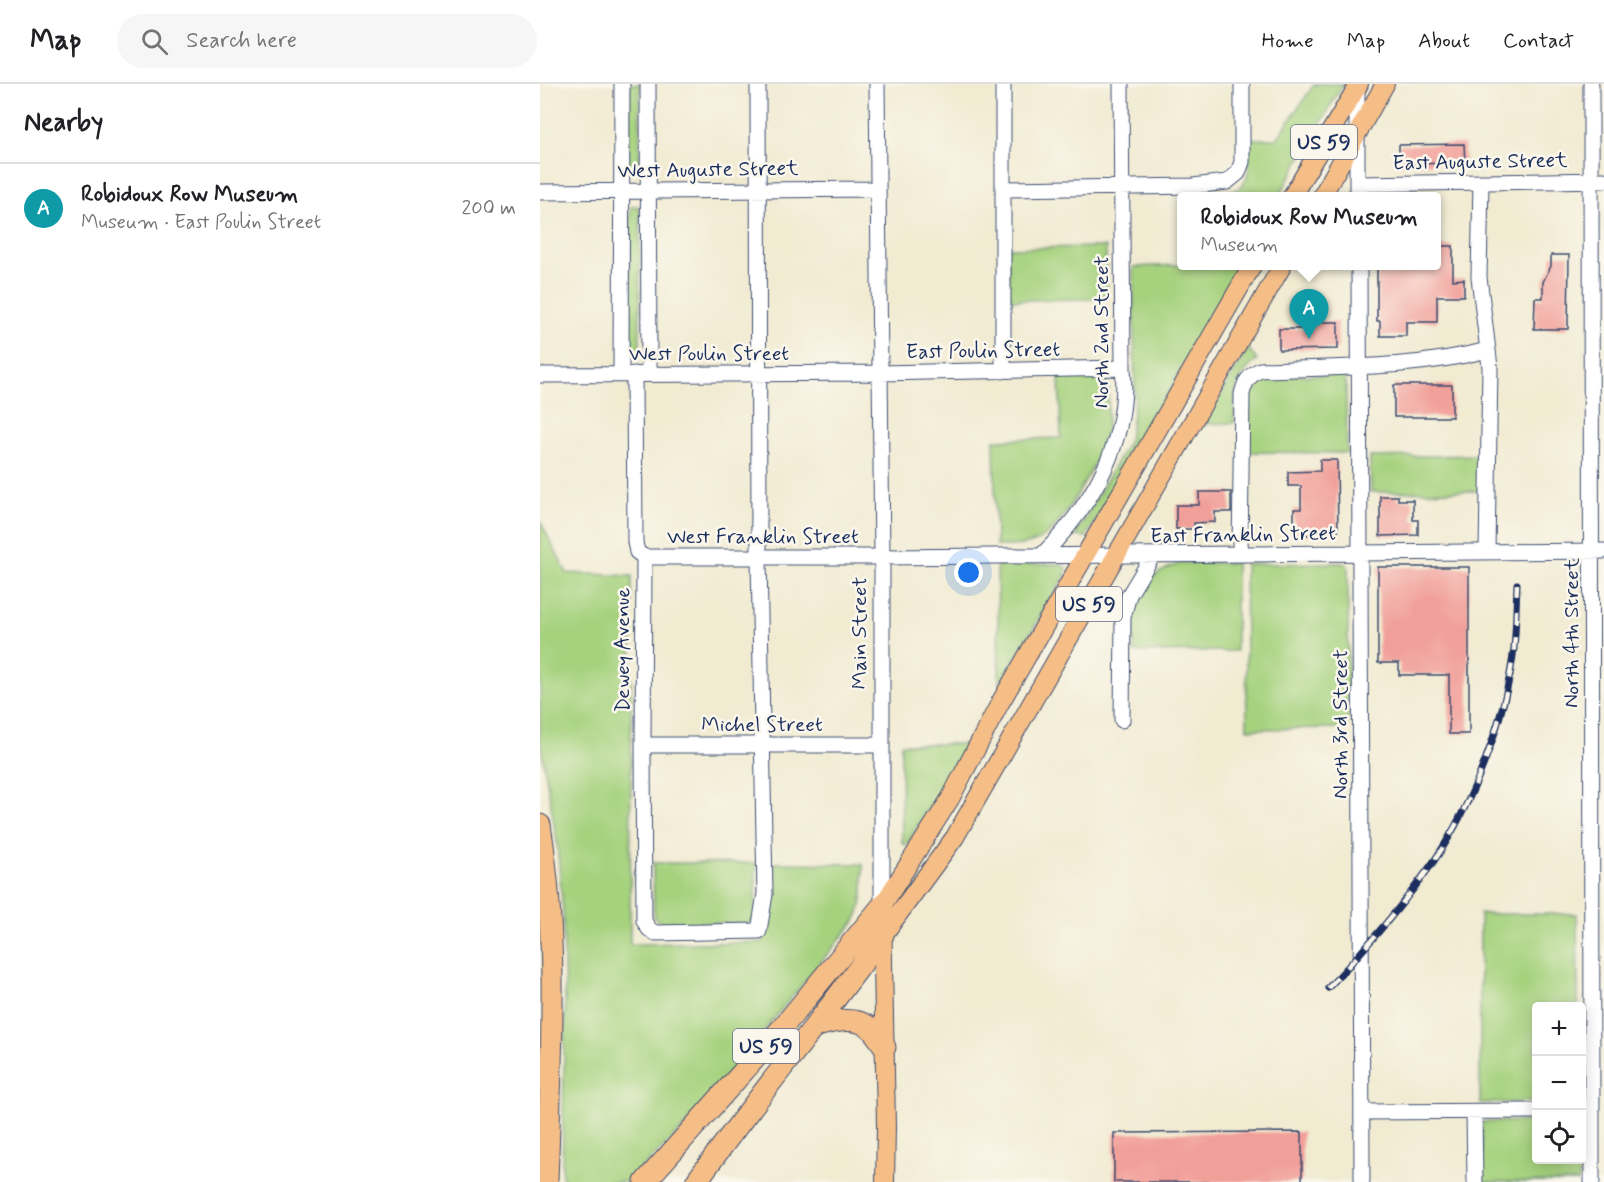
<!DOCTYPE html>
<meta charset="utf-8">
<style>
:root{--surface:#fff;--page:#f6f6f6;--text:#202124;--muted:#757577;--line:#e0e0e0;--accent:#111827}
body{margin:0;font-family:Mynerve,sans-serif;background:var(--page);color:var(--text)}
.controls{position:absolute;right:18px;bottom:18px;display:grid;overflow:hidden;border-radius:6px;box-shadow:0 3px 15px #0003}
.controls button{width:54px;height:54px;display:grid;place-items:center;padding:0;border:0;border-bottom:2px solid var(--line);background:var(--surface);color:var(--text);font:30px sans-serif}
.you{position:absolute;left:429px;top:489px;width:21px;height:21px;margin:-15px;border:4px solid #fff;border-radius:50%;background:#1a73e8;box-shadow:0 0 0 9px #1a73e833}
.badge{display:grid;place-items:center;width:39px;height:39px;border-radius:50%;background:var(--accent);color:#fff;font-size:20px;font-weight:700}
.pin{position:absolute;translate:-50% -50px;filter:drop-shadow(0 2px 3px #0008)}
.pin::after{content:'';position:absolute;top:32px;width:21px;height:18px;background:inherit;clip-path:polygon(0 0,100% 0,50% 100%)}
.popup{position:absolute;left:637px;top:108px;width:264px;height:78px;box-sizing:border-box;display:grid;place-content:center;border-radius:6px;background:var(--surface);filter:drop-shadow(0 2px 4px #0005);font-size:20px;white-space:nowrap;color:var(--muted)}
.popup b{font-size:22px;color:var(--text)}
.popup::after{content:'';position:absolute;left:50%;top:100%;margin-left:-12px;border:12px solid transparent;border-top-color:var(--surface)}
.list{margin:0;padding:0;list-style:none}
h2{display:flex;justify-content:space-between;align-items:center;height:78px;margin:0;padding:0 24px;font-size:26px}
h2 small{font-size:20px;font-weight:400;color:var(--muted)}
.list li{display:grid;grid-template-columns:39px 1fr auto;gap:18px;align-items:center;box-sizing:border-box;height:90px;padding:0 24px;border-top:2px solid var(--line)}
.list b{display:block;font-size:22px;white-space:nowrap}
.list p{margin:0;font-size:20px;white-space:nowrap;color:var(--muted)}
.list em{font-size:20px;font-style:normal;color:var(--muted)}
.icon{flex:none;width:33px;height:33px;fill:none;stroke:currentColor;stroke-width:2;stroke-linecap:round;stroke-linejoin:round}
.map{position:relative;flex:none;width:1064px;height:1098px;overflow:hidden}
header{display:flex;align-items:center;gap:36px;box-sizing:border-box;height:84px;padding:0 30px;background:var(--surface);border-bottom:2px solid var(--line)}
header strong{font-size:28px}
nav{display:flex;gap:33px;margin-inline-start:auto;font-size:21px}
.search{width:420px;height:54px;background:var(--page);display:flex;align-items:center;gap:15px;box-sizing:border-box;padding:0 21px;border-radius:33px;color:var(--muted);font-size:22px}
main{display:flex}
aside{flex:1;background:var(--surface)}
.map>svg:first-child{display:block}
</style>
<header>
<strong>Map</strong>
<div class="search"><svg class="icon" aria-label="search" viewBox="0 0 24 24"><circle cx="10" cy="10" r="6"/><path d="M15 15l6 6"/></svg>Search here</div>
<nav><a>Home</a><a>Map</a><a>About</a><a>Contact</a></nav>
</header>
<main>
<aside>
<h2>Nearby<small></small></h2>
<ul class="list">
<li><span class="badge" style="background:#0f9aa8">A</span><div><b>Robidoux Row Museum</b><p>Museum · East Poulin Street</p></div><em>200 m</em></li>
</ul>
</aside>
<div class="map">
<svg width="1064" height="1098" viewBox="0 0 1064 1098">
<rect width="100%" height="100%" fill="#fbf7ec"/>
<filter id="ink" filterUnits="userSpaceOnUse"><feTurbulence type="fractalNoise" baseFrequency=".0167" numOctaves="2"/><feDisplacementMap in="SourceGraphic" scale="12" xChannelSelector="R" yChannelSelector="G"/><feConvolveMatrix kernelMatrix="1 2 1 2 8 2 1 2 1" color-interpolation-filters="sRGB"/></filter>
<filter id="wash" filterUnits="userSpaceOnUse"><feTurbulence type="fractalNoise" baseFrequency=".008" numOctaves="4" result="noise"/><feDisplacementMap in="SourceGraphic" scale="24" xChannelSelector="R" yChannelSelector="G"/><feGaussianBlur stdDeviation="1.35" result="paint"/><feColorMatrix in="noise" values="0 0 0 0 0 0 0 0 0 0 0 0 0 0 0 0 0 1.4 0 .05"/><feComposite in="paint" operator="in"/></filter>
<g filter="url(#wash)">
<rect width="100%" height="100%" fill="#f1ebd2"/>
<path fill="#a6d27e" stroke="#60806e" stroke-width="1.5" d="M 89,0 L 100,0 L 100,79 L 98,84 L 91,84 L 88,80 Z
M 777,0 L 803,0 L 739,112 L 673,112 L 673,109 C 679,109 687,109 693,107 C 714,101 709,71 708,55 L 737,55 L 773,2 Z
M 93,122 L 97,122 L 100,125 L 100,267 L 96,271 L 91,271 L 89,266 L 90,125 Z
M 566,163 L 566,215 L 469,216 L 468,164 Z
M 641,177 L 642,182 L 700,182 L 546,453 L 535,452 L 589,356 L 595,314 L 593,183 L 638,181 Z
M 708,264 L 717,276 C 693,295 694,310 694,339 L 663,340 Z
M 519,291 L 560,291 C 570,299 569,307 568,319 C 568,330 568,341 565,351 C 560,375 524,439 505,452 C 490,463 473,462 456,462 L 454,356 L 521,354 Z
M 800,291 L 805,294 L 806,302 L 807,369 L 708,368 L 709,309 L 713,298 L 723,292 Z
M 941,371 L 942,407 L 831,408 L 830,373 Z
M 0,437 L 27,489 L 92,492 L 90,860 L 223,858 L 234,822 L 234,779 L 323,780 C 323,800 325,819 315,837 L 142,1045 L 87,1098 L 27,1098 L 22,1093 L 25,920 L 23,828 L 17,758 L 0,657 Z
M 642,479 L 696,479 L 696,567 L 594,568 C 594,522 590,495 642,479 Z
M 804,479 L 808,482 L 808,639 L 804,644 L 707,645 L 705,480 Z
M 521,480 L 527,484 L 525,492 L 459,600 L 457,481 Z
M 361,660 L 427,660 L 366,761 L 362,759 Z
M 113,779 L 216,779 L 215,839 L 124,839 L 114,834 Z
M 940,830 L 1037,830 L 1038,922 L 996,922 L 996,1018 L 940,1019 Z
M 996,1037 L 996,1076 L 1039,1076 L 1039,1098 L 942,1098 L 942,1038 Z"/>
<g id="blocks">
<path fill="#f19f99" d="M 924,60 L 925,79 L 859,80 L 859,61 Z
M 897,162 L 913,162 L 913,196 L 924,195 L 924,212 L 897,212 L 897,238 L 866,238 L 866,252 L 840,252 L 840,237 L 837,237 L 837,182 L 897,182 Z
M 1011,171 L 1029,171 L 1028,245 L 994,245 L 995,214 L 1003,214 L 1003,198 L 1011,182 Z
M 765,238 L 798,238 L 798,265 L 739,266 L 739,245 L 765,245 Z
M 854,301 L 912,301 L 912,333 L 854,333 Z
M 780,376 L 797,376 L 798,450 L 754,451 L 754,425 L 761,425 L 761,402 L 748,402 L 748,388 L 780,387 Z
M 659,408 L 691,408 L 691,428 L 675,428 L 675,438 L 654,439 L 654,445 L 636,445 L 636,421 L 659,421 Z
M 840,412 L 858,412 L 858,416 L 873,416 L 873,436 L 878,436 L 878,451 L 840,452 Z
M 838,483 L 929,483 L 929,650 L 909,650 L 909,591 L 859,591 L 859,579 L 838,579 Z
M 762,1048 L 762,1098 L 574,1098 L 574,1049 Z"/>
</g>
</g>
<g filter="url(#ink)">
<use href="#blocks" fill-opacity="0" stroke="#3b4b6f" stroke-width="1.5"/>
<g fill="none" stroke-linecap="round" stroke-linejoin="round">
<g stroke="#3b4b6f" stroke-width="17">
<path id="minor" d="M 108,0 L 109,290
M 337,0 L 342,473 L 342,822
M 463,0 L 463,287
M 1051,0 L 1052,1098
M 817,2 L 817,112
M 941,99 L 939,193 L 950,283 L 947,468
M 817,100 L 1064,96
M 464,105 L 653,102 L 687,98 L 698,89 L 702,78 L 702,0
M 0,108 L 337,105
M 819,182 L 822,1098
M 81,290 L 82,0
M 94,290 L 95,458 L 97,468 L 104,473 L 103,661 L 104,837 L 109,845 L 115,849 L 219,847 L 225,810 L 219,474 L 218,0
M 0,291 L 339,289 L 583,284
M 700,470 L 702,310 C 705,298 708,292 720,286 C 796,283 873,285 948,266
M 502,471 C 552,422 590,356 583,284 L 581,0
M 104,473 L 342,473 L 1064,467
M 582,636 L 583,533 L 589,511 L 613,471
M 103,661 L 342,661
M 822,1028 L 996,1027
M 934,1028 L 935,1098"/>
</g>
<g stroke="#3b4b6f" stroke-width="20">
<path id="major" d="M 752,112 L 819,0
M 782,112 L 845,0
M 343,851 L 415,753 L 742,182
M 345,1098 L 346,1043 L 342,822 L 410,715 L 460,619 L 712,182"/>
</g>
<g stroke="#3b4b6f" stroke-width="23">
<path id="highway" d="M 0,741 C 19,859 11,979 7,1098
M 274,943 C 290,938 315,931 330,944 C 336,949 340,957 345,963
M 105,1098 L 242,944 L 342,822
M 156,1098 C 216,1014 283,935 343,851"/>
</g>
<use href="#minor" stroke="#fff" stroke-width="15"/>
<use href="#major" stroke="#f6be87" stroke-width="18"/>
<use href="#highway" stroke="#f6be87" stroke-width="21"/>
<g stroke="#1b2f5e" stroke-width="7">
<path id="rail" d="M 788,904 C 825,865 863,821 894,777 C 933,720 966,633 974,564 C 976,543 976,521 977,500"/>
</g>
<use href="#rail" stroke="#fbf7ec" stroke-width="4.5" stroke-dasharray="14" stroke-linecap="butt"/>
</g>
</g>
<g text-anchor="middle" stroke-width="5" stroke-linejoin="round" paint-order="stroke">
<g fill="#fbf7ec" stroke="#5e6b89" stroke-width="1.5">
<rect x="751" y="41" width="66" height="34" rx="4.5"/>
<rect x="516" y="503" width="66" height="34" rx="4.5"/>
<rect x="193" y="945" width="66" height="34" rx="4.5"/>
</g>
<g font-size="20" font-weight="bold" fill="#1b2f5e">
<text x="784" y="65">US 59</text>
<text x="549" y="527">US 59</text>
<text x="226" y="969">US 59</text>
</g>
<g font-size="21" fill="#1b2f5e" stroke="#fbf7ec">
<text transform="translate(940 77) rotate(-1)" y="7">East Auguste Street</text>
<text transform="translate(168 85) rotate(-1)" y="7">West Auguste Street</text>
<text transform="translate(561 248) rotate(-90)" y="7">North 2nd Street</text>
<text transform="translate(443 266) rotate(-1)" y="7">East Poulin Street</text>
<text x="169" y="276">West Poulin Street</text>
<text transform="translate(703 450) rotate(-1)" y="7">East Franklin Street</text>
<text x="223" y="459">West Franklin Street</text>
<text transform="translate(319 549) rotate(-90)" y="7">Main Street</text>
<text transform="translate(1031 549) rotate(-90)" y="7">North 4th Street</text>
<text transform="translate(82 566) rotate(-90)" y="7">Dewey Avenue</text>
<text x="222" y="647">Michel Street</text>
<text transform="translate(800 640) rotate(-90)" y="7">North 3rd Street</text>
</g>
</g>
</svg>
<div class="controls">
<button>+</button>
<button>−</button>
<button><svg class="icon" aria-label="locate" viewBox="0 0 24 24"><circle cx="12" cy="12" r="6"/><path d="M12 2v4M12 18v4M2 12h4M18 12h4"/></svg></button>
</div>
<div class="you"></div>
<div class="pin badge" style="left:769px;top:255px;background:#0f9aa8">A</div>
<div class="popup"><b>Robidoux Row Museum</b>Museum</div>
</div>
</main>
